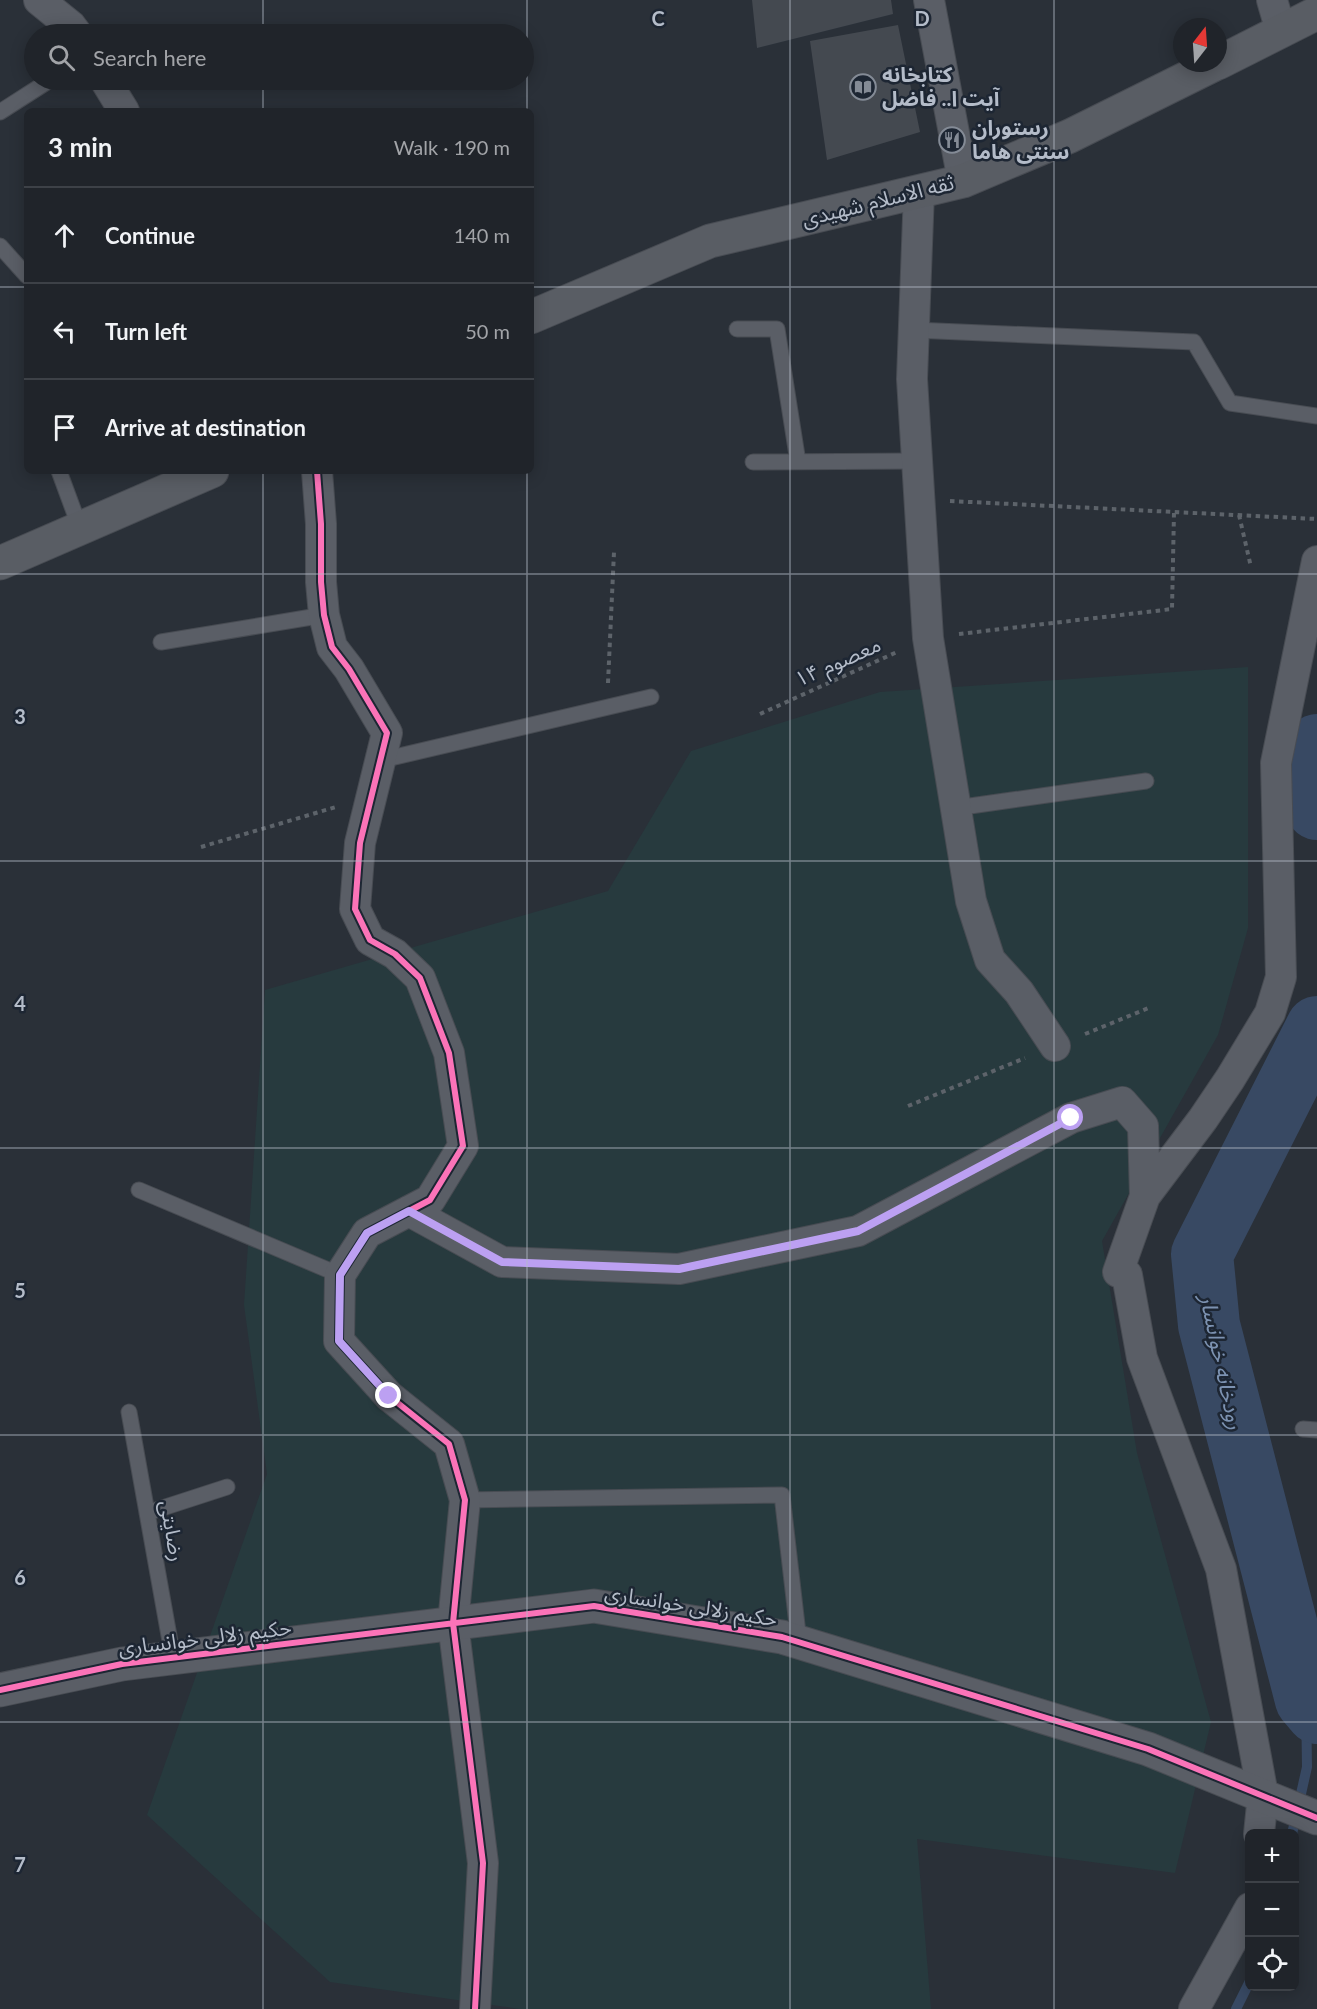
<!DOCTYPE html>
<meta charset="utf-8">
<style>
:root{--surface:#20242a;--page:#282c32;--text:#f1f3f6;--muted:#a2a4a8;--line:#3d4147}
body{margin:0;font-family:Lato,"Noto Sans Arabic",sans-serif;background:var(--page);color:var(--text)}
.controls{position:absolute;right:18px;bottom:18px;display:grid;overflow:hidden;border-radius:9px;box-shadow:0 3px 15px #0003}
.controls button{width:54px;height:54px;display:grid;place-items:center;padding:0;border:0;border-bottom:2px solid var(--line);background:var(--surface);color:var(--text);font:30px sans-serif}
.compass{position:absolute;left:1173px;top:18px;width:54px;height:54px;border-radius:50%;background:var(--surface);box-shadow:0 3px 15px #0003;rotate:17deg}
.stop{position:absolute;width:18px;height:18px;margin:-14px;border:4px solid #bca0f2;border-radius:50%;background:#fff}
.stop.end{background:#bca0f2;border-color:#fff;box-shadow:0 2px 6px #0008}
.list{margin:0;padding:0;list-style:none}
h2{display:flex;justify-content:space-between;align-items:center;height:78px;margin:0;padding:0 24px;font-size:26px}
h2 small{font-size:20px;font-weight:400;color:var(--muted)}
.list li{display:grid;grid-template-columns:39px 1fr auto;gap:18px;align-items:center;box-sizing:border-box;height:96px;padding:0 24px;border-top:2px solid var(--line)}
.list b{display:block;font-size:22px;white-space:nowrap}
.list em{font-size:20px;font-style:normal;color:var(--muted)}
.icon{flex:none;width:33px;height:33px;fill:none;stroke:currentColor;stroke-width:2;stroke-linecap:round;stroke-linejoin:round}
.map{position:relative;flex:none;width:1317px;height:2009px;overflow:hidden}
.search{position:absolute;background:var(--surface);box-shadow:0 3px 15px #0003;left:24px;top:24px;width:510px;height:66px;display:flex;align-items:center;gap:15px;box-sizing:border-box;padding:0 21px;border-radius:33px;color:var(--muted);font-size:22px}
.panel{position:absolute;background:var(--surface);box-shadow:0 3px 15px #0003;left:24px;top:108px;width:510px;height:366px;border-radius:9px}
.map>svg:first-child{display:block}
</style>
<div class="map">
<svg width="1317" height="2009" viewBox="0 0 1317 2009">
<rect width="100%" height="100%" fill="#2a3038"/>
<path fill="#273a3e" d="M 1248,667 L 1248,928 L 1218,1035 L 1102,1241 L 1137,1453 L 1211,1722 L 1175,1873 L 917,1839 L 931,2009 L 520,2009 L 330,1982 L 147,1815 L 267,1474 L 244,1305 L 265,990 L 608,891 L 691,751 L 880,692 Z"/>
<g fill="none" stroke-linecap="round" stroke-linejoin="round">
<path stroke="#384963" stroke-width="10" d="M 1292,1834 L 1307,1767 L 1306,1700
M 1236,2009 L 1250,1981"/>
<path stroke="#384963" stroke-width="62" d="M 1317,745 L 1313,767 L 1317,809
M 1317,1027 L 1202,1254 L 1209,1325 L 1306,1700 L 1317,1713"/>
</g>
<path fill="#444950" d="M 752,0 L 891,0 L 893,14 L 757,48 Z
M 898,25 L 920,132 L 827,160 L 810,41 Z"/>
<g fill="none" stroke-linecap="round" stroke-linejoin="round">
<g stroke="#484c53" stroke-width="17">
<path id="service" d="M 0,112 L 50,80
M 0,246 L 27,276
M 737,329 L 777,329 L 798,462
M 914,330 L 1194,342 L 1230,403 L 1317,416
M 753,462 L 918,461
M 59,471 L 80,528
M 161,642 L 324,615
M 382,760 L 651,697
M 956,808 L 1146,781
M 139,1190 L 340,1275
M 129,1412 L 173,1658
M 1303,1429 L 1317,1430
M 465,1500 L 782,1495 L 799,1642
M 147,1513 L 227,1487"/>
</g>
<g stroke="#484c53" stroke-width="32">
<path id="minor" d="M 39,0 L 71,26 L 77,34
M 929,0 L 963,181
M 1272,0 L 1281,31
M 105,80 L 124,111
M 919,191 L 912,379 L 928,638 L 971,901 L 990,960 L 1019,992 L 1055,1046
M 317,471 L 321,524 L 321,582 L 324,615 L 332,647 L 349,669 L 387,733 L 360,843 L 355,909 L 370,940 L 395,954 L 420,978 L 449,1053 L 463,1146 L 430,1200 L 367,1233 L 340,1275 L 339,1341 L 389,1396 L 449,1444 L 465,1500 L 453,1623 L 483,1863 L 475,2009
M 409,1211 L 502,1262 L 679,1269 L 858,1231 L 1071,1118 L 1122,1102 L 1143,1126 L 1145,1196
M 1259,1834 L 1263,1795 L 1221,1569 L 1142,1358 L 1127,1275 L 1118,1272 L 1145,1196 L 1203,1119 L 1230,1079 L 1270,1013 L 1281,977 L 1276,763 L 1317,561
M 1194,2009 L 1250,1908"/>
</g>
<g stroke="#484c53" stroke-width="35">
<path id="tertiary" d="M 0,1690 L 122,1664 L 594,1606 L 782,1637 L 1148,1749 L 1317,1818"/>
</g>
<g stroke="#484c53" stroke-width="35">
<path id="secondary" d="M 1218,63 L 1317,13
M 531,317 L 710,241 L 963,181 L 1070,136 L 1217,63
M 0,563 L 212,471"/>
</g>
<path stroke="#5d636a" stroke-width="4" stroke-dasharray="4.5 4.5" stroke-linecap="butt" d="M 950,501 L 1317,519
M 1239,515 L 1251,567
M 959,634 L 1172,609 L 1174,512
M 608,683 L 614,552
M 760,714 L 897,652
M 201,847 L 336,807
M 1085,1034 L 1151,1007
M 908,1106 L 1025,1058"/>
<use href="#service" stroke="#5a5e66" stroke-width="15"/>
<use href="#minor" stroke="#5a5e66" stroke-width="30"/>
<use href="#tertiary" stroke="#5a5e66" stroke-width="33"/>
<use href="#secondary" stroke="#595d64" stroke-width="33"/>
<g stroke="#1d2633" stroke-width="10">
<path id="cycleway" d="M 317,471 L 321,524 L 321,582 L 324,615 L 332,647 L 349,669 L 387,733 L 360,843 L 355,909 L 370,940 L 395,954 L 420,978 L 449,1053 L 463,1146 L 430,1200 L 367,1233 L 340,1275 L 339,1341 L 389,1396 L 449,1444 L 465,1500 L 453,1623 L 483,1863 L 475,2009
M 0,1690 L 122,1664 L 594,1606 L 782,1637 L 1148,1749 L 1317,1818"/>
</g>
<use href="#cycleway" stroke="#fb73b8" stroke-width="6"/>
</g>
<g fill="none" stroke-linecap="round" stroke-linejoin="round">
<path stroke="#bca0f2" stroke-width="8" d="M 389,1396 L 339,1341 L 340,1275 L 367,1233 L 409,1211 L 502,1262 L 679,1269 L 858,1231 L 1071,1118"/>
</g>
<path fill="none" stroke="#b4bcc9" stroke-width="1.5" stroke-opacity="0.55" d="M 263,0 L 263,34M 527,0 L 527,111M 790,0 L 790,2009M 1054,0 L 1054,2009M 263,80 L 263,111M 0,287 L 27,287M 531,287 L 1317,287M 263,471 L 263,2009M 527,471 L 527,2009M 0,574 L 1317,574M 0,861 L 1317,861M 0,1148 L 1317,1148M 0,1435 L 1317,1435M 0,1722 L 1317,1722"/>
<defs>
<g id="library-ring" transform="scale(1.35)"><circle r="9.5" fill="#1d2633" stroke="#848b96" stroke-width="1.5"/><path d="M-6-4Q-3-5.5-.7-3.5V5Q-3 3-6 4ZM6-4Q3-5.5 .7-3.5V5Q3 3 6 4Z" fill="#848b96"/></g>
<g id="restaurant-ring" transform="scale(1.35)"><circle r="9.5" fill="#1d2633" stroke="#848b96" stroke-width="1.5"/><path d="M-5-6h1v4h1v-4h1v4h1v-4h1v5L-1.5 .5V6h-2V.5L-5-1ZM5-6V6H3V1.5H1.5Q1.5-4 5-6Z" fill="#848b96"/></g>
</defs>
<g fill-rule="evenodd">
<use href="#library-ring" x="863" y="87"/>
<use href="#restaurant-ring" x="952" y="140"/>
</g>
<g text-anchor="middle" stroke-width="5" stroke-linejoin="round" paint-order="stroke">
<g font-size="21" font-weight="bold" fill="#b4bcc9" stroke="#1d2633" text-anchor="start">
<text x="882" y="82">کتابخانه<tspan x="882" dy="24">آیت ا.. فاضل</tspan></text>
<text x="972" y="135">رستوران<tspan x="972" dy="24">سنتی هاما</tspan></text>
</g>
<g font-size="21" fill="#b4bcc9" stroke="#1d2633">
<text transform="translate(878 201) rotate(-14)" y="7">ثقه الاسلام شهیدی</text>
<text transform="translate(838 662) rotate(-24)" y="7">۱۴ معصوم</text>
<text transform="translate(172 1531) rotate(80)" y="7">رضایتی</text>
<text transform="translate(691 1606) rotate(9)" y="7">حکیم زلالی خوانساری</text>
<text transform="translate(205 1638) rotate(-7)" y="7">حکیم زلالی خوانساری</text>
</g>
<g font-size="22" font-style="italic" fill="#7c92b1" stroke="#1d2633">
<text transform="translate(1222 1362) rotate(78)" y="8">رودخانه خوانسار</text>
</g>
</g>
<g font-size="20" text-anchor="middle" font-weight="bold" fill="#b4bcc9" stroke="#1d2633" stroke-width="5" stroke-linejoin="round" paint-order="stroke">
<text x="658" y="26">C</text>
<text x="922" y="26">D</text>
<text x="20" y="724">3</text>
<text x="20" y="1011">4</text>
<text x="20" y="1298">5</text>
<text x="20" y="1585">6</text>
<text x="20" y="1872">7</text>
</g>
</svg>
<div class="controls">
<button>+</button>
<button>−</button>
<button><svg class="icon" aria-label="locate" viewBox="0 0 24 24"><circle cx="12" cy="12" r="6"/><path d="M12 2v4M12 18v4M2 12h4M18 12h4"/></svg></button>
</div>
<svg class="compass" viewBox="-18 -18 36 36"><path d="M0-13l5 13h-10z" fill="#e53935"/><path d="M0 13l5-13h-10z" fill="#a2a4a8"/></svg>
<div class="stop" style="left:1071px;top:1118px"></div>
<div class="stop end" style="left:389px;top:1396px"></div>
<div class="search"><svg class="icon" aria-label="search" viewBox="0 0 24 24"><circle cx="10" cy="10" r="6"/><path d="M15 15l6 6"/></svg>Search here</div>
<section class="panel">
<h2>3 min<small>Walk · 190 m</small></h2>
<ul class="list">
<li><svg class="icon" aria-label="ahead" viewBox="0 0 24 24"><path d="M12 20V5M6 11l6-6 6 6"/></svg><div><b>Continue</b></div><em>140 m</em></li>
<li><svg class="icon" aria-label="left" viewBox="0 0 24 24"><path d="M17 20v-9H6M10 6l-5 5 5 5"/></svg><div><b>Turn left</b></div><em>50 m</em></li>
<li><svg class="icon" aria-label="arrive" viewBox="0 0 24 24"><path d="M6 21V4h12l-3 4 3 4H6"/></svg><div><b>Arrive at destination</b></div></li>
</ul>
</section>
</div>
